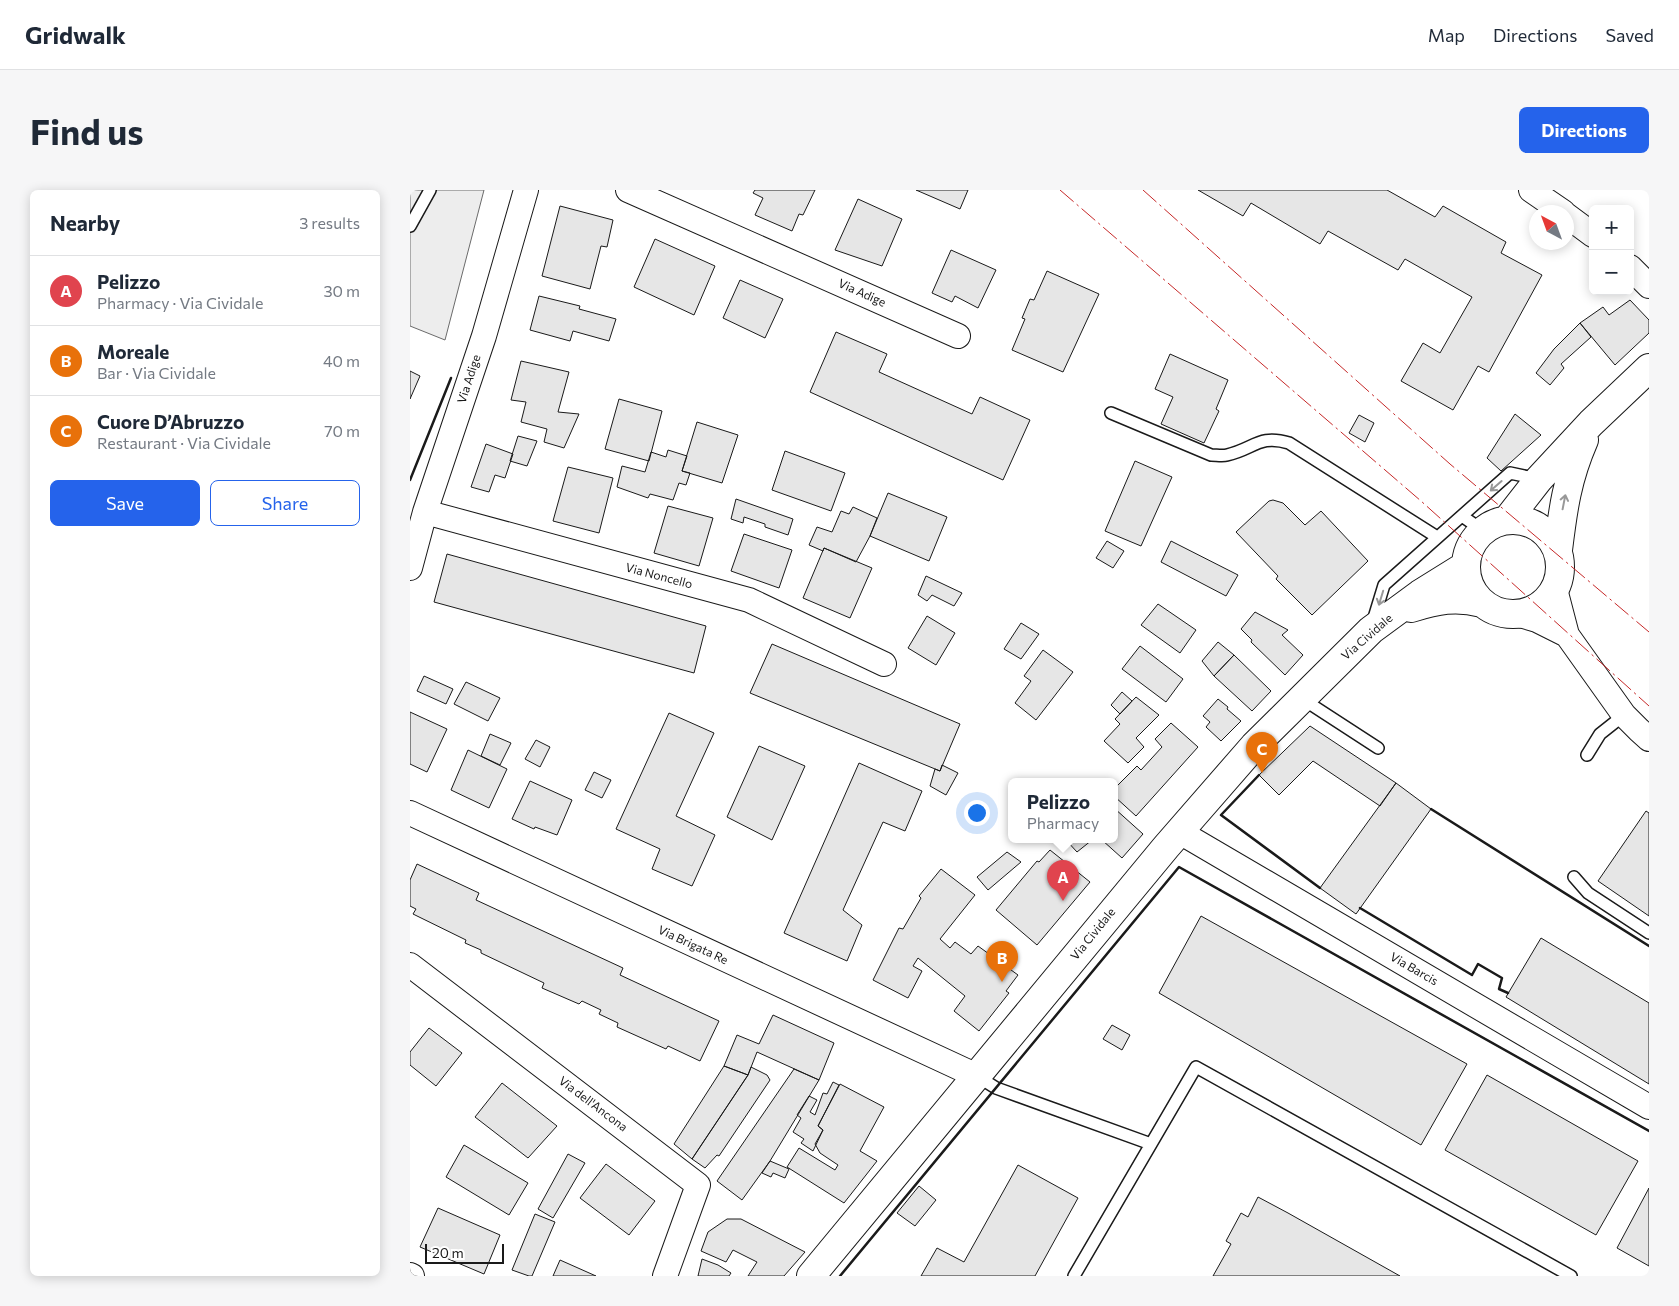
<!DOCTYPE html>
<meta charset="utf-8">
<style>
:root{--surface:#fff;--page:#f6f6f7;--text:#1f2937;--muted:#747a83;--line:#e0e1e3;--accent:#2563eb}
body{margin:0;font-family:Commissioner,sans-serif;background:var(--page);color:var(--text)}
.controls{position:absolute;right:15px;top:15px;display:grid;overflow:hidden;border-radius:8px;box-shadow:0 2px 12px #0003}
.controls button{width:45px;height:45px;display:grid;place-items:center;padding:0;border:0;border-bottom:1px solid var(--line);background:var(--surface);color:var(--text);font:25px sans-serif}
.compass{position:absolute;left:1119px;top:15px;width:45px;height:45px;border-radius:50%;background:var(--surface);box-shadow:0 2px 12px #0003;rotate:319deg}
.scale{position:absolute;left:15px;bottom:12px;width:79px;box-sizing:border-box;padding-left:5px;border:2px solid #1a1a1a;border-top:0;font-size:14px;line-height:18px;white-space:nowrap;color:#1a1a1a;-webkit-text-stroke:4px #fff;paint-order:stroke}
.you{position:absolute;left:566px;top:622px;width:18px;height:18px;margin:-12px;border:4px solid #fff;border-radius:50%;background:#1a73e8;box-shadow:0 0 0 8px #1a73e833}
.badge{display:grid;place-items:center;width:32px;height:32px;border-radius:50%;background:var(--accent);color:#fff;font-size:16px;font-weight:700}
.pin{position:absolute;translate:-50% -41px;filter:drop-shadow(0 1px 2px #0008)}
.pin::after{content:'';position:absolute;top:26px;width:18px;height:15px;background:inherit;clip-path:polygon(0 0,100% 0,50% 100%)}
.popup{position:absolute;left:598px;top:588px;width:110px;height:65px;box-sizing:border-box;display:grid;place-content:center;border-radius:8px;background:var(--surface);filter:drop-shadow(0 1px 4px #0005);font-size:16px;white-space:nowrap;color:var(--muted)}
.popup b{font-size:19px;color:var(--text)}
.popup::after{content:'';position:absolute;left:50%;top:100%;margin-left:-10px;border:10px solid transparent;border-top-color:var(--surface)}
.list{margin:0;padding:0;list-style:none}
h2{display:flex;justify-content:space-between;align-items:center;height:65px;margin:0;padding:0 20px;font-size:21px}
h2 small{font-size:16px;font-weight:400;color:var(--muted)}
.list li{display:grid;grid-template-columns:32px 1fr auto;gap:15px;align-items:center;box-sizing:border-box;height:70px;padding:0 20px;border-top:1px solid var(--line)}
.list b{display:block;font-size:19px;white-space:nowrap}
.list p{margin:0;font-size:16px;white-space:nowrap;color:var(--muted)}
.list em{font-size:16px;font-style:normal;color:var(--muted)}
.actions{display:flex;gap:10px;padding:15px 20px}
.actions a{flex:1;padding:11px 0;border:1px solid var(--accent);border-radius:8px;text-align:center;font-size:18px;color:var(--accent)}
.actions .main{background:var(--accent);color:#fff}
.map{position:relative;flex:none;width:1239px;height:1086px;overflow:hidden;border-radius:8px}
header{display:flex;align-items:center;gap:30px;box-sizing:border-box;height:70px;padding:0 25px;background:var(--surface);border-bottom:1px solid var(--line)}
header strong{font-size:24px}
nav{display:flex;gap:28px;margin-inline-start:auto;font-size:18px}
.intro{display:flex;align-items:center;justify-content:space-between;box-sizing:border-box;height:120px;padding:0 30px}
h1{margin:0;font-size:35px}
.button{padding:12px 22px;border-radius:8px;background:var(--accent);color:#fff;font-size:18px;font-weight:700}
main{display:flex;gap:30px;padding:0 30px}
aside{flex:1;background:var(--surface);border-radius:8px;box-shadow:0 2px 12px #0003}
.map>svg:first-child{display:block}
</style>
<header>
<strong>Gridwalk</strong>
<nav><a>Map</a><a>Directions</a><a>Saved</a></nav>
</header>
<div class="intro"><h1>Find us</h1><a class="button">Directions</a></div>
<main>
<aside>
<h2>Nearby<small>3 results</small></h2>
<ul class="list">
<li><span class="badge" style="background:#e0444e">A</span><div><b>Pelizzo</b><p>Pharmacy · Via Cividale</p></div><em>30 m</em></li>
<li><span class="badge" style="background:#e8710a">B</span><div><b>Moreale</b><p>Bar · Via Cividale</p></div><em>40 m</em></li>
<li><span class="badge" style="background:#e8710a">C</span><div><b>Cuore D’Abruzzo</b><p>Restaurant · Via Cividale</p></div><em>70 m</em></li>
</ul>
<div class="actions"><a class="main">Save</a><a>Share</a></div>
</aside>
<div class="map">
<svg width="1239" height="1086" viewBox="0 0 1239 1086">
<rect width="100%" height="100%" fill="#fff"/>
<path fill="#ededed" stroke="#6a6a6a" d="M 0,0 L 74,0 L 35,150 L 0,136 Z"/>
<path fill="#e6e6e6" stroke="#1a1a1a" d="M 345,0 L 405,0 L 393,25 L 389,24 L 382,41 L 345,25 L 353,8 L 343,3 Z
M 506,0 L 558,0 L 550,19 Z
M 788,0 L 977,0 L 1025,27 L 1033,16 L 1096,52 L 1091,63 L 1132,85 L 1079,182 L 1068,176 L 1043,220 L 991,191 L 1013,153 L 1030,163 L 1062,107 L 995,69 L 988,80 L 918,41 L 910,54 L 841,13 L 833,26 Z
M 448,9 L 492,29 L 472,76 L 425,60 Z
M 150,16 L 203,30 L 197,57 L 191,56 L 180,99 L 132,86 Z
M 245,49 L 305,76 L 284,125 L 224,97 Z
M 541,60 L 586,80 L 568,118 L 545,106 L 542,112 L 522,103 Z
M 637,81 L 689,104 L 653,182 L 602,160 L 615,129 L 612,128 L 620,109 L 624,110 Z
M 330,90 L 373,109 L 355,148 L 313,128 Z
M 129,106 L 170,116 L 169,119 L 206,129 L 199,151 L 163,141 L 160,151 L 120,140 Z
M 1220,110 L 1239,130 L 1239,143 L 1205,175 L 1170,133 L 1193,117 L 1199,125 Z
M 1170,133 L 1181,147 L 1151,174 L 1154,178 L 1140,195 L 1126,183 L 1144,159 Z
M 426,142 L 477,164 L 469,182 L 562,224 L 570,207 L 620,230 L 593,290 L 400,202 Z
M 760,164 L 818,190 L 806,219 L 809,221 L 794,253 L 751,234 L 763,207 L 745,199 Z
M 111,171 L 159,182 L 148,222 L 169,224 L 154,258 L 134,252 L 137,239 L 111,232 L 116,212 L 101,210 Z
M 0,181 L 10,186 L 0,209 Z
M 209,209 L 252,221 L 239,271 L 195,259 Z
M 1105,224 L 1131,245 L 1091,281 L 1077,268 Z
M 949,225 L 964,233 L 955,252 L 939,243 Z
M 287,232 L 328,245 L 312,293 L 272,281 Z
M 108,246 L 127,251 L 117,276 L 100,271 Z
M 76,254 L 103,264 L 95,288 L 85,285 L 79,302 L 61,297 Z
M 258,260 L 277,266 L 272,281 L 280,283 L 276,295 L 269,293 L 263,310 L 240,304 L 238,308 L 207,297 L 212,276 L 235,282 L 241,262 L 256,267 Z
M 375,261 L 435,283 L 421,321 L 362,300 Z
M 725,271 L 762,287 L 731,356 L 695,341 Z
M 158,277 L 203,288 L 189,343 L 143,331 Z
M 478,303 L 537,327 L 519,371 L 460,346 Z
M 326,309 L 383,329 L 378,345 L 355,337 L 355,334 L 334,327 L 333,333 L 321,329 Z
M 863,310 L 873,313 L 895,335 L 911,321 L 958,371 L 902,425 L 866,389 L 868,386 L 826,342 L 859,311 Z
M 258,316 L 303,328 L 289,376 L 244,363 Z
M 443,317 L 467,328 L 460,346 L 446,372 L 414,358 L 413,361 L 399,355 L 407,337 L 422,342 L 431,321 L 439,324 Z
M 334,344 L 382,360 L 369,398 L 321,381 Z
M 697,351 L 714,361 L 703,378 L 686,368 Z
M 761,351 L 828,385 L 816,406 L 751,372 Z
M 414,358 L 462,378 L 440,428 L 393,408 Z
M 37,364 L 296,436 L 284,483 L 24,412 Z
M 516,386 L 552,403 L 544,416 L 522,405 L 517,411 L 508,405 Z
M 748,414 L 786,440 L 770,463 L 731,435 Z
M 845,422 L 878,440 L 872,445 L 893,465 L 875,485 L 841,452 L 842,450 L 831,439 Z
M 517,426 L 545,443 L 526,475 L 498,458 Z
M 611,433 L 629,444 L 611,469 L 594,459 Z
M 808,452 L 824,465 L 804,486 L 792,471 Z
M 362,454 L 550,534 L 530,581 L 340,503 Z
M 730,456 L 773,489 L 756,512 L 712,479 Z
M 633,460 L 663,482 L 626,530 L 605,513 L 621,491 L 614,486 Z
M 824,465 L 861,501 L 842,521 L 804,486 Z
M 14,486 L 43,499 L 36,514 L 7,501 Z
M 56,492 L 90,508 L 78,531 L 44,514 Z
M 712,502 L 722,511 L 710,524 L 701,515 Z
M 726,507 L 749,525 L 726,548 L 734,557 L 718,573 L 694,551 L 710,534 L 705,529 Z
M 808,509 L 818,517 L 817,519 L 831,531 L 811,551 L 796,537 L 800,532 L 793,526 Z
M 0,522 L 37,539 L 17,582 L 0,574 Z
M 259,523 L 304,543 L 266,626 L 305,645 L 282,696 L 242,679 L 250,659 L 206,639 Z
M 761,533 L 788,557 L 726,626 L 704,606 L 704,599 L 727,576 L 731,580 L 752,557 L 745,549 Z
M 900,536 L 986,593 L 970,616 L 903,571 L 869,605 L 849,585 Z
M 80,544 L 101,553 L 90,575 L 71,566 Z
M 126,550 L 140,557 L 130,577 L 115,569 Z
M 349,556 L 395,576 L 362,650 L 317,627 Z
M 58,560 L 97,579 L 79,618 L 41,600 Z
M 449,573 L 512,601 L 495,641 L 473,632 L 433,720 L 452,735 L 437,771 L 374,743 Z
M 532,575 L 548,583 L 536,605 L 520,596 L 525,579 L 530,581 Z
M 184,582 L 201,590 L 192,608 L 175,600 Z
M 120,591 L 162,610 L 147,645 L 125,637 L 124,639 L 102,629 Z
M 986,593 L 1021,619 L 946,724 L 910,698 Z
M 704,618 L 733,644 L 712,668 L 692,650 L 704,650 Z
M 1236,621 L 1239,623 L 1239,726 L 1188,691 Z
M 656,650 L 682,650 L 667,662 Z
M 640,660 L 680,692 L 627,755 L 586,720 L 627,671 L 629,672 Z
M 597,662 L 611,672 L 578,700 L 567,687 Z
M 7,674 L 69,703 L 66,710 L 213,778 L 210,785 L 309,831 L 290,871 L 258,856 L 256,859 L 207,837 L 208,833 L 189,824 L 191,820 L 172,811 L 169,814 L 132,798 L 134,793 L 71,763 L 71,760 L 55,753 L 56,750 L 3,724 L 6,719 L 0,716 L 0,690 Z
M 531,679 L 565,705 L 530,749 L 540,758 L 545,752 L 561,764 L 568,756 L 608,785 L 596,801 L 599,803 L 569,841 L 544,821 L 555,806 L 508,768 L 503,776 L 512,781 L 498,808 L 463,790 L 489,738 L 493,739 L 511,708 L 509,706 Z
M 791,726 L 1057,874 L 1011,955 L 749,803 Z
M 1131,748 L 1239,813 L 1239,894 L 1096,807 Z
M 363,825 L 424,853 L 409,890 L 347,862 L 338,885 L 314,876 L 327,845 L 349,854 Z
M 702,835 L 720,845 L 712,860 L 693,849 Z
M 19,838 L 52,863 L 26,896 L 0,875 L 0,862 Z
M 314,876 L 338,885 L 282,969 L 264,954 Z
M 341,877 L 357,885 L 360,890 L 309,966 L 307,965 L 295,978 L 282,969 L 338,885 Z
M 384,879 L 409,890 L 360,971 L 332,1010 L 307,991 Z
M 1077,885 L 1228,971 L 1186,1045 L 1035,960 Z
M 423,892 L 429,895 L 408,936 L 413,940 L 403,961 L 391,953 L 394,949 L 383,942 L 391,928 L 387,925 L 399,906 L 407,910 L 400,922 L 405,925 L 413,903 L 417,904 Z
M 92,893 L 147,936 L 118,968 L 65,927 Z
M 430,894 L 474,917 L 450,961 L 467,971 L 434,1013 L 377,977 L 389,958 L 425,980 L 428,975 L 410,963 L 405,954 L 413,940 L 408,936 Z
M 54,955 L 118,993 L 99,1025 L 36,987 Z
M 158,964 L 175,973 L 143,1028 L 128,1019 Z
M 360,971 L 379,979 L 375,988 L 363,983 L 361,987 L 352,983 Z
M 196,974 L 245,1011 L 219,1045 L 170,1008 Z
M 608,975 L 668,1008 L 625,1086 L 511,1086 L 527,1058 L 554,1072 Z
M 509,996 L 526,1010 L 505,1036 L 487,1023 Z
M 1239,998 L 1239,1076 L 1207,1058 Z
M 848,1007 L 878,1023 L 990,1086 L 803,1086 L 821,1054 L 816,1051 L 831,1023 L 838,1027 Z
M 28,1018 L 90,1045 L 74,1084 L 10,1057 Z
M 125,1024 L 145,1032 L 122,1086 L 119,1086 L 102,1080 Z
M 317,1029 L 331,1029 L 395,1062 L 374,1086 L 338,1086 L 347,1072 L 323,1060 L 316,1072 L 291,1061 L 298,1042 Z
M 292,1069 L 308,1075 L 321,1083 L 319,1086 L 288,1086 Z
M 150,1070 L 186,1086 L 143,1086 Z"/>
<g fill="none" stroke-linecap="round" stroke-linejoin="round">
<g stroke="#1a1a1a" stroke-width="14">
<path id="service" d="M 0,36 L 20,0
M 701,223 L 801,265 C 806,265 813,266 817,265 C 844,259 849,244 879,253 L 1027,347
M 1052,326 L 1072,340
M 963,431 L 974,395 L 1100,283 L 1128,289
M 891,508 L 968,558
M 1177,565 L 1190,544 L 1214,525
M 1164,687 L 1178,703 L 1239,743
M 567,886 L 586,898 L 741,954
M 664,1086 L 786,877 L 1161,1086"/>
</g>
<g stroke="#1a1a1a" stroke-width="26">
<path id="minor" d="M 218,0 L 548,146
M 1121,0 L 1153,22
M 1156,25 L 1183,45
M 1220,77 L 1239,96
M 15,322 L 339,410 L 474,474
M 0,378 L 15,322 L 74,146 L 116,0
M 1145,399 L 1157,445 L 1214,525 L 1229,540 L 1239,549
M 1107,424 L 1127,430 L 1157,445
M 0,623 L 567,886
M 768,641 L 1239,917
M 0,775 L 288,995 L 255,1086
M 0,1085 L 2,1086"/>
</g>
<g stroke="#1a1a1a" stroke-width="30">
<path id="primary" d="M1056 377a47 47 0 1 1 94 0a47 47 0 1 1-94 0Z
M 1097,330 L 1129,289 L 1181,233 L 1239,178
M 1148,360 C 1153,319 1157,289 1174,250
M 1001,418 C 1027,410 1046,406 1072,413
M 401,1086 L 756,657 L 844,556 L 961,440 L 1010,404 L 1055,376"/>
</g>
<use href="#service" stroke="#fff" stroke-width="11"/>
<use href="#minor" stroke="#fff" stroke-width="24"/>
<use href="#primary" stroke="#fff" stroke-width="28"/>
<path stroke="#1a1a1a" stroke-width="2.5" d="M 0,290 L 41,188
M 849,585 L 811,625 L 910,698
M 1021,619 L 1239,756
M 950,718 L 1062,785 L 1068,774 L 1092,788 L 1089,799 L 1098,803
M 430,1086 L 769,677 L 1239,941"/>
<path stroke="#c62828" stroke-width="1" stroke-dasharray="18 4 2.5 4" stroke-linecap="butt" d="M 650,0 L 1011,311 L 1239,516
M 733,0 L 1040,274 L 1239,442"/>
</g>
<defs><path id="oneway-shaft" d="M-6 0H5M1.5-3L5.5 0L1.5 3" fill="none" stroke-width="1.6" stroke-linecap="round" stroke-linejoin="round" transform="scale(1.25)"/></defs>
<g stroke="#989898">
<use href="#oneway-shaft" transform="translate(1086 296) rotate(139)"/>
<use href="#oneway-shaft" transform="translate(1154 312) rotate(-79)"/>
<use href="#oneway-shaft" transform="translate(971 408) rotate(107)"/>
</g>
<g text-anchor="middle" stroke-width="4" stroke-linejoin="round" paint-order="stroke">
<g font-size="12" fill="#1a1a1a" stroke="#fff">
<text transform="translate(452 103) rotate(24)" y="4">Via Adige</text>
<text transform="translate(59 189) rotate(-72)" y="4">Via Adige</text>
<text transform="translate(249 386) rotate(15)" y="4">Via Noncello</text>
<text transform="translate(957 447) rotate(-41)" y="4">Via Cividale</text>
<text transform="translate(683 744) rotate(-51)" y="4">Via Cividale</text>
<text transform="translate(283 755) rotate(25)" y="4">Via Brigata Re</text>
<text transform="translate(1004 779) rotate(30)" y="4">Via Barcis</text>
<text transform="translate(183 914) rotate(37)" y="4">Via dell'Ancona</text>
</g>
</g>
</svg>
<div class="controls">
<button>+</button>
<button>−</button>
</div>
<svg class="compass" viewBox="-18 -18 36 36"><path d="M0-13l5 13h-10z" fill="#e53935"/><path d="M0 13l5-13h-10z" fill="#747a83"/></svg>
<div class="scale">20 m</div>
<div class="you"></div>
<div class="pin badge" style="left:653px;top:711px;background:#e0444e">A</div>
<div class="popup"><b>Pelizzo</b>Pharmacy</div>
<div class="pin badge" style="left:592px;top:792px;background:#e8710a">B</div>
<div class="pin badge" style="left:852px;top:583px;background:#e8710a">C</div>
</div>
</main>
